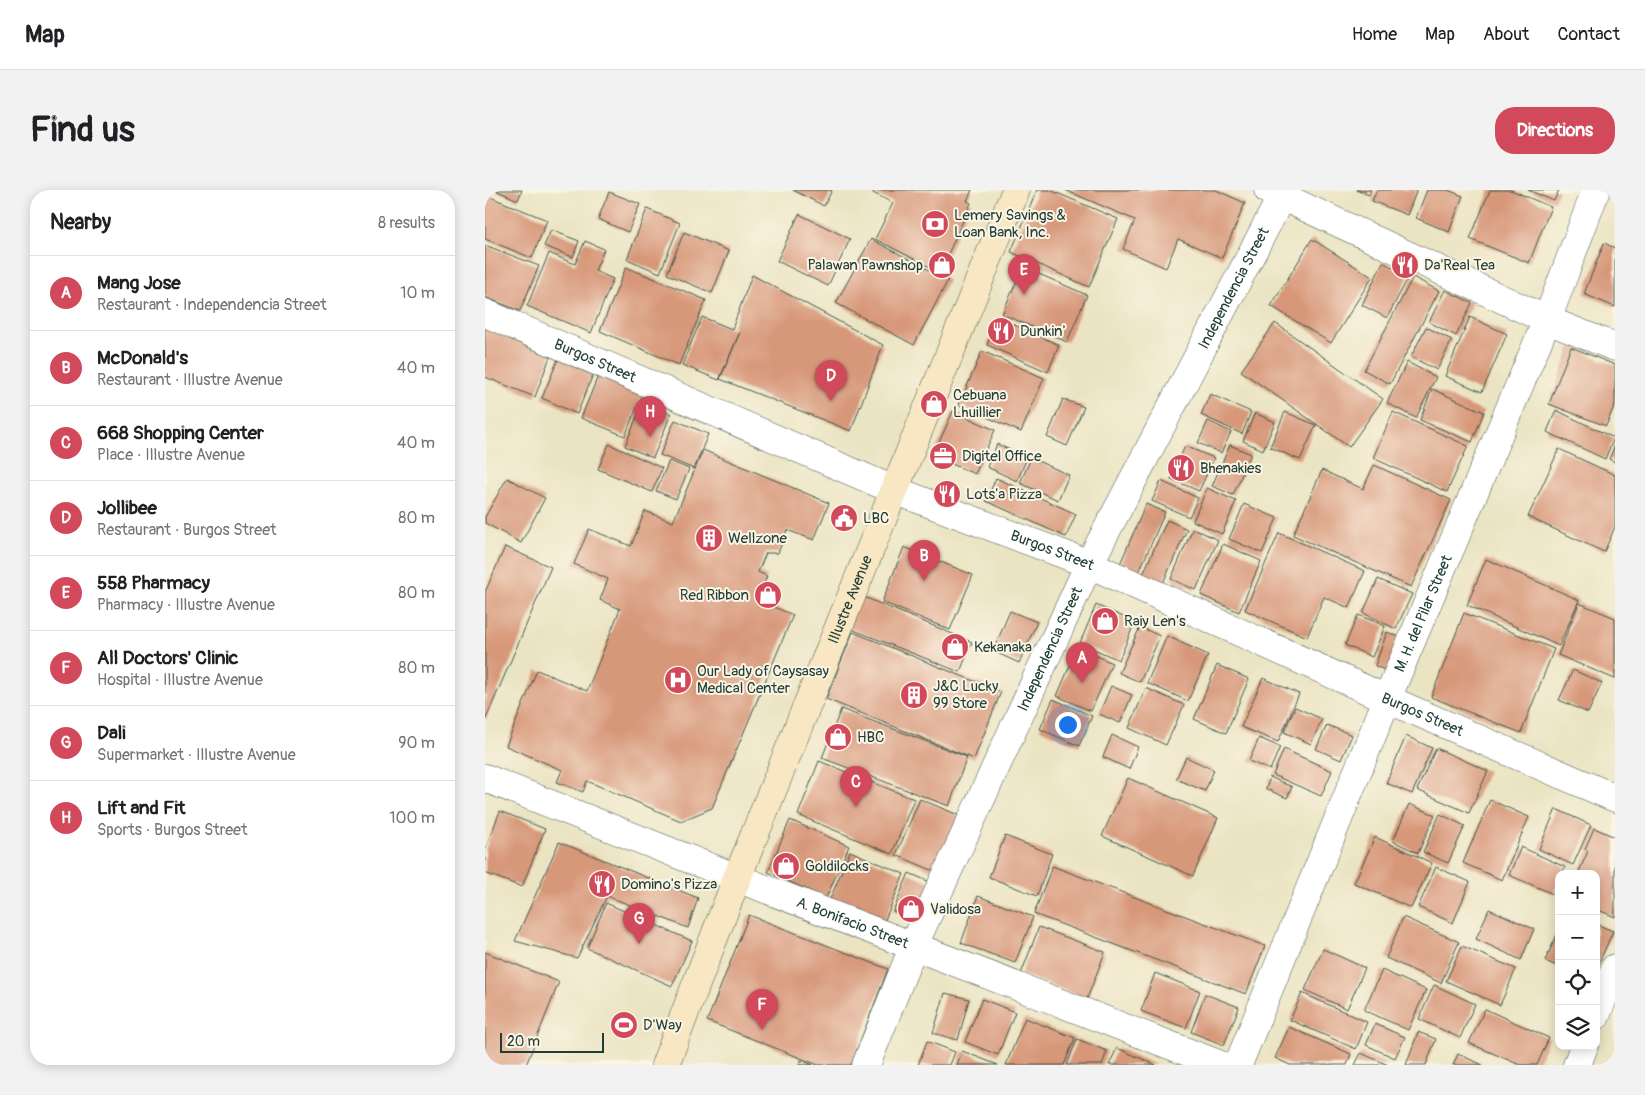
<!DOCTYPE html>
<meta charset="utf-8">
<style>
:root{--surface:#fff;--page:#f2f2f2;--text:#202124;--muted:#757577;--line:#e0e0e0;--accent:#d1495b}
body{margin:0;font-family:Pangolin,sans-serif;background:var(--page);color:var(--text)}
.controls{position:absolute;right:15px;bottom:15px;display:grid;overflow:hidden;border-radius:10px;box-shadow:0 2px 12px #0003}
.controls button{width:45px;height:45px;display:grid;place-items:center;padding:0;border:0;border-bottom:1px solid var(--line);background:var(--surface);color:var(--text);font:25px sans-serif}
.scale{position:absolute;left:15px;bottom:12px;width:104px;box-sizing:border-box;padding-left:5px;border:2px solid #1f3d34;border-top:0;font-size:14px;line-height:18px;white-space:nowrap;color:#1f3d34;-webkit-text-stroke:4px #fcf5e5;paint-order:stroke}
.you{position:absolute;left:582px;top:534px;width:18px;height:18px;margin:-12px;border:4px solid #fff;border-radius:50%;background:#1a73e8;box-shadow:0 0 0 8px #1a73e833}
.badge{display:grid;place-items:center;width:32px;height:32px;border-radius:50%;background:var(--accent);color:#fff;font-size:16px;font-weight:700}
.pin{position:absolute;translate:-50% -41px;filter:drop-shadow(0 1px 2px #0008)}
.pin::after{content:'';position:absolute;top:26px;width:18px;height:15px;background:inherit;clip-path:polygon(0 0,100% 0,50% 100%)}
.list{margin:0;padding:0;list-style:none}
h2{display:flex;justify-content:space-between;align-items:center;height:65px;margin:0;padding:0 20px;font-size:21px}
h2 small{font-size:16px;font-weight:400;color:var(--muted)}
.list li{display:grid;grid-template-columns:32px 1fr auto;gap:15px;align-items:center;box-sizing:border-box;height:75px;padding:0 20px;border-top:1px solid var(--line)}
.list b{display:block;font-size:19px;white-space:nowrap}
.list p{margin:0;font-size:16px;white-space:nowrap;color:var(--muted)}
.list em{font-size:16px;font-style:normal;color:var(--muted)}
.icon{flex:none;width:28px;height:28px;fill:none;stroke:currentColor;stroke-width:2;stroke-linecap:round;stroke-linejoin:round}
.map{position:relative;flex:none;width:1130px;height:875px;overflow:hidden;border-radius:20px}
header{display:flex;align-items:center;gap:30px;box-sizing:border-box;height:70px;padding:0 25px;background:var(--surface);border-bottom:1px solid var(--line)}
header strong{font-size:24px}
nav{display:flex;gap:28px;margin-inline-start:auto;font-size:18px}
.intro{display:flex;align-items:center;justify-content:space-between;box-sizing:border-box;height:120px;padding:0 30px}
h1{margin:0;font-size:35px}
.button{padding:12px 22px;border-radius:20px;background:var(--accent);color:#fff;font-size:18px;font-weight:700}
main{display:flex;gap:30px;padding:0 30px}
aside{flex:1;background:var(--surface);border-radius:20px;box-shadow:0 2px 12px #0003}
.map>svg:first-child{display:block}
</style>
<header>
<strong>Map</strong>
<nav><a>Home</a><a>Map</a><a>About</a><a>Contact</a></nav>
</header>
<div class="intro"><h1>Find us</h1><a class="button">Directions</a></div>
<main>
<aside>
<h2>Nearby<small>8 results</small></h2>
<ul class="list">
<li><span class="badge">A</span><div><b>Mang Jose</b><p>Restaurant · Independencia Street</p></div><em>10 m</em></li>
<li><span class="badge">B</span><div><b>McDonald's</b><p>Restaurant · Illustre Avenue</p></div><em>40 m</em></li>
<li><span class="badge">C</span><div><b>668 Shopping Center</b><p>Place · Illustre Avenue</p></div><em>40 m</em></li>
<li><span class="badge">D</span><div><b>Jollibee</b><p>Restaurant · Burgos Street</p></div><em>80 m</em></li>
<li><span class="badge">E</span><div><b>558 Pharmacy</b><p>Pharmacy · Illustre Avenue</p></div><em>80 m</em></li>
<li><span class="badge">F</span><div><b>All Doctors' Clinic</b><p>Hospital · Illustre Avenue</p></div><em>80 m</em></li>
<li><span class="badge">G</span><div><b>Dali</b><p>Supermarket · Illustre Avenue</p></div><em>90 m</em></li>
<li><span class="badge">H</span><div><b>Lift and Fit</b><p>Sports · Burgos Street</p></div><em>100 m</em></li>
</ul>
</aside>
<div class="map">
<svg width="1130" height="875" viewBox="0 0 1130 875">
<rect width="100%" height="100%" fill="#fcf5e5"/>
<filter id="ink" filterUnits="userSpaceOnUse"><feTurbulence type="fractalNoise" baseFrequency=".02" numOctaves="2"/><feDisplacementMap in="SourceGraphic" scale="10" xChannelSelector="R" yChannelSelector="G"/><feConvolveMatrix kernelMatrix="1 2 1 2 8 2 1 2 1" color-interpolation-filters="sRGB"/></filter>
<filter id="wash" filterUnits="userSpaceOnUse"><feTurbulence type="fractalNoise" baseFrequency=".0096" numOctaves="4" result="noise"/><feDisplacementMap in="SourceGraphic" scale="20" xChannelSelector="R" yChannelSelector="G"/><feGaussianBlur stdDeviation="1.12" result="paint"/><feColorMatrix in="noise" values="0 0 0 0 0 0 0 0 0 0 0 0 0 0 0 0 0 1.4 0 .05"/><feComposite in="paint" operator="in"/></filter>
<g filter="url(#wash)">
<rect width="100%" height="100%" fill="#ebe4c3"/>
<g id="blocks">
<path fill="#d79779" d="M 10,0 L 37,0 L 33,10 Z
M 308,0 L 347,0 L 339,16 Z
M 389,0 L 487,0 L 482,11 L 486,13 L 455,82 L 390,49 L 408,13 L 388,3 Z
M 552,0 L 565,0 L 633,29 L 604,97 L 526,62 Z
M 580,0 L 731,0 L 760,13 L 737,68 L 693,49 L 681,78 L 638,59 L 650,30 Z
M 871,0 L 886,0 L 884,5 Z
M 892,0 L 932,0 L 922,25 L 887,11 Z
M 942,0 L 963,0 L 978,6 L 964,42 L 931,28 Z
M 1005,0 L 1026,0 L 1066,17 L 1044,73 L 985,49 Z
M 1043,0 L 1074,0 L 1069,11 Z
M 124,2 L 155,14 L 143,42 L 113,29 Z
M 0,5 L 62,30 L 47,68 L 0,49 Z
M 162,19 L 195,33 L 175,83 L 142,69 Z
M 314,24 L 365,49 L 343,96 L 292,71 Z
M 66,40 L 94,51 L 88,67 L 59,56 Z
M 199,42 L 244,61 L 227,103 L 182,84 Z
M 386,49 L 463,90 L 429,155 L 351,113 Z
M 827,49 L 887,87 L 846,153 L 786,116 Z
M 100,51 L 119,59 L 110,81 L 128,89 L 106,143 L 42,116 L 64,63 L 90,74 Z
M 1119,53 L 1130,58 L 1130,117 L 1099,104 Z
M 0,55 L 54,76 L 35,121 L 0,107 Z
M 898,72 L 924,86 L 902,128 L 877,115 Z
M 141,77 L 221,110 L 194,175 L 115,141 Z
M 538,77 L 602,105 L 582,152 L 517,124 Z
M 267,85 L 398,155 L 366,241 L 235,189 L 255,142 L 234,190 L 197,175 L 217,127 L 247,139 Z
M 928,87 L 954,101 L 905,194 L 879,180 Z
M 960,100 L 987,113 L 971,146 L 944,132 Z
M 985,127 L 1022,144 L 997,202 L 960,186 Z
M 514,128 L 574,155 L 563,182 L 502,155 Z
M 790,133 L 898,209 L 864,257 L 756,181 Z
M 0,137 L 66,164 L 50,207 L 0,187 Z
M 941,137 L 967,150 L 952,180 L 926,167 Z
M 1086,157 L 1130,175 L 1130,214 L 1121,236 L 1064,214 Z
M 497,161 L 559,188 L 536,242 L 474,215 Z
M 74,167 L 109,182 L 92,224 L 57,208 Z
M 922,172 L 951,187 L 931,228 L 902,213 Z
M 113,186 L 157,205 L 140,246 L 96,228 Z
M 947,199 L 999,222 L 987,252 L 935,230 Z
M 725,204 L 766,222 L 757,244 L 716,225 Z
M 578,209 L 599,217 L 582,256 L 562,247 Z
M 158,212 L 186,224 L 168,268 L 140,256 Z
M 1071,220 L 1129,248 L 1120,269 L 1062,242 Z
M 468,221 L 510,240 L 490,284 L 448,266 Z
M 800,222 L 831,235 L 815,270 L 785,257 Z
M 908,222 L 983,256 L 962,302 L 888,268 Z
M 770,223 L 790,232 L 778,260 L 758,251 Z
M 190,230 L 223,244 L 209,279 L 175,265 Z
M 723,231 L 746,242 L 736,263 L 713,253 Z
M 124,254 L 177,278 L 167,302 L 113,279 Z
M 512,254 L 542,268 L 532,291 L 502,277 Z
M 745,255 L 766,264 L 748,305 L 727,296 Z
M 1130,255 L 1130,272 L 1124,269 Z
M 700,256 L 729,268 L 714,301 L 686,289 Z
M 1074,259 L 1130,285 L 1130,337 L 1119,362 L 1043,327 Z
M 218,260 L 344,313 L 329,350 L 302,340 L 293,363 L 281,363 L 273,382 L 282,386 L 272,410 L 308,425 L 227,618 L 196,631 L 102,591 L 98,602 L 72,592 L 77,580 L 21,556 L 52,480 L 102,501 L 135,419 L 115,410 L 123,389 L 89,374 L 104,339 L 146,356 L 160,321 L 188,332 Z
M 546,268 L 584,285 L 573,310 L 535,293 Z
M 184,271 L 204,279 L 191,309 L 171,301 Z
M 889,275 L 966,310 L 926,397 L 808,345 L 837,280 L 878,299 Z
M 22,288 L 60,308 L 36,353 L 0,333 L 0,327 Z
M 511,288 L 591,324 L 581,347 L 501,311 Z
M 676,291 L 713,308 L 704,327 L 667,311 Z
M 722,298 L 751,311 L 737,344 L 708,331 Z
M 661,314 L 680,322 L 654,382 L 635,374 Z
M 759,314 L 792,328 L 777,363 L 744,349 Z
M 682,330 L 702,339 L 678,393 L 658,384 Z
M 708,338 L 733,350 L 711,400 L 686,389 Z
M 794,343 L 880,381 L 864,418 L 839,407 L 822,447 L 760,420 Z
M 738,354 L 776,371 L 754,422 L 716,405 Z
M 20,357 L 66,377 L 0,531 L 0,402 Z
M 419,357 L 488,385 L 465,440 L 397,412 Z
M 1001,369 L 1094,410 L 1074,456 L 982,415 Z
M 893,389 L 927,404 L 911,439 L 878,423 Z
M 374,405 L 487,452 L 475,482 L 361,437 Z
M 1094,413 L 1130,428 L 1130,489 L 1073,465 Z
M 611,415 L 650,432 L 634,470 L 595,453 Z
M 525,421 L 552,432 L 534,473 L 508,461 Z
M 979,423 L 1069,459 L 1036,543 L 946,507 Z
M 873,425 L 900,436 L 887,467 L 860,455 Z
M 655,437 L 675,446 L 655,492 L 634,483 Z
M 368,442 L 516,502 L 489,569 L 341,509 Z
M 902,442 L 917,448 L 905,482 L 890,476 Z
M 682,446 L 723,465 L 703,511 L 662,493 Z
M 593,457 L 627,473 L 606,521 L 572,506 Z
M 732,475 L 764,489 L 741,543 L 709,529 Z
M 1088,480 L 1117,493 L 1103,523 L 1074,510 Z
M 778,488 L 814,504 L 793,552 L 756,537 Z
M 626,496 L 647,505 L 635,533 L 614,524 Z
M 661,498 L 699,515 L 681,555 L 644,538 Z
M 568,509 L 607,526 L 594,556 L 555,539 Z
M 810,517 L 837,529 L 826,554 L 799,542 Z
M 356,519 L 482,567 L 464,616 L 337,568 Z
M 842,535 L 867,545 L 856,570 L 831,559 Z
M 627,545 L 653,557 L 644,579 L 618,567 Z
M 921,546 L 947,558 L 927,604 L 901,593 Z
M 774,548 L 795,557 L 785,580 L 764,571 Z
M 951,558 L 1003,581 L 984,623 L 932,600 Z
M 799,559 L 847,581 L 836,606 L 788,585 Z
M 701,567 L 729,580 L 720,601 L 691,589 Z
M 334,571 L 429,609 L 407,664 L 313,625 Z
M 785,587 L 807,597 L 802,608 L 781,599 Z
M 643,588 L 733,628 L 708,686 L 617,646 Z
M 435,609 L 478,627 L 454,683 L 411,665 Z
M 1005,610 L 1044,627 L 1017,690 L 978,673 Z
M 924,614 L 950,625 L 933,663 L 908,651 Z
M 1071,619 L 1106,635 L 1088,675 L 1054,659 Z
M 15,621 L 60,639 L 37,697 L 0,683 L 0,660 Z
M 955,624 L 980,636 L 963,673 L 938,662 Z
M 305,630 L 364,656 L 341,708 L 283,682 Z
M 1109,638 L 1130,647 L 1130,727 L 1111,719 L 1111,684 L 1093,684 L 1103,661 L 1100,659 Z
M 520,646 L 567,664 L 552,706 L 504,687 Z
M 890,647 L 947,673 L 926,718 L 869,693 Z
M 74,652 L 213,708 L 203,738 L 122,706 L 92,768 L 30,751 Z
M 1036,657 L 1080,677 L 1077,684 L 1074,684 L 1074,692 L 1068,704 L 1024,685 Z
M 365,661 L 419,684 L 397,737 L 343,714 Z
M 567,676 L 780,756 L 761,804 L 549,724 Z
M 951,677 L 985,692 L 968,733 L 933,717 Z
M 424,683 L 452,695 L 435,733 L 408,721 Z
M 493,706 L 548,727 L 530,773 L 476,753 Z
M 121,713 L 207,751 L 187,796 L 102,758 Z
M 1004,719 L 1049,739 L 1036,770 L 991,749 Z
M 264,725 L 403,779 L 366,875 L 333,875 L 222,831 Z
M 918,727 L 974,752 L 956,793 L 901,768 Z
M 1111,734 L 1128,741 L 1111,780 Z
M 554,737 L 620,762 L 602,809 L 536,784 Z
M 1074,740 L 1074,777 L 1060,771 Z
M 977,756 L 1031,779 L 1015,815 L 961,791 Z
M 838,759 L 880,778 L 862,819 L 820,800 Z
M 0,762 L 74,792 L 41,875 L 0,875 Z
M 897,780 L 941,800 L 923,840 L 879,820 Z
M 670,783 L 715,801 L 701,838 L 656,821 Z
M 949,795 L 990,814 L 975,848 L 934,829 Z
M 460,803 L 484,809 L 473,850 L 448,843 Z
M 817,803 L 882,832 L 871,859 L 805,830 Z
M 720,804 L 754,817 L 739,855 L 706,842 Z
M 497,809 L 530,822 L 513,865 L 480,852 Z
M 1000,819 L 1064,848 L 1052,875 L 1035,875 L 984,853 Z
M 540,828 L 590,848 L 579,875 L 521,875 Z
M 890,834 L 920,847 L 910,868 L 881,855 Z
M 804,837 L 866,864 L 862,875 L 805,875 L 790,868 Z
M 933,842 L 951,849 L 941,875 L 921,875 Z
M 592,849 L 622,861 L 617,875 L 582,875 Z
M 442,851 L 470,862 L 465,875 L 433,875 Z
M 632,858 L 671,875 L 624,875 Z
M 477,861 L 513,875 L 472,875 Z
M 876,863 L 903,875 L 870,875 Z
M 973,864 L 998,875 L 968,875 Z
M 316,870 L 328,875 L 314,875 Z"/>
</g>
</g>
<g filter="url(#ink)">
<use href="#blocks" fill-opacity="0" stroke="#3e5649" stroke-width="1"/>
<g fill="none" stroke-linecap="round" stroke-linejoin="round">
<g stroke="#3e5649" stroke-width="29">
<g id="minor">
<path id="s1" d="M 0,123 L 409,300 L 604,374 L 902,509 L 1130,608"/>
<path id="s2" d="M 0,588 L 252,688 L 736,875"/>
<path d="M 1111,826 L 1130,778"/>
<path id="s3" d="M 381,875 L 429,755 L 604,374 L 800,0"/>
<path id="s4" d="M 753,875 L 902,509 L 1062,130 L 1111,0"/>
<path d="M 1092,875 L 1099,856"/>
</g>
</g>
<g stroke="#3e5649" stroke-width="29">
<path id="tertiary" d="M 783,0 L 1062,130 L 1130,157"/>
</g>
<g stroke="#3e5649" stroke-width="29">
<g id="secondary">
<path id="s5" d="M 180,875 L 252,688 L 531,0"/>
</g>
</g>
<use href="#minor" stroke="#fff" stroke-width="28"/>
<use href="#tertiary" stroke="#fff" stroke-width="28"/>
<use href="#secondary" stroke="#f9e7c3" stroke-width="28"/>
</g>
</g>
<defs>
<g id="bank-disc" transform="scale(1.4375)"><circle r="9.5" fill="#d1495b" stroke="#fcf5e5"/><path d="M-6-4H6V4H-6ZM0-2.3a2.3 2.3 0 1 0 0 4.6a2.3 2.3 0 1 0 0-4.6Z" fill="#fff"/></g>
<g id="shop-disc" transform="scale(1.4375)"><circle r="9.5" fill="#d1495b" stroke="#fcf5e5"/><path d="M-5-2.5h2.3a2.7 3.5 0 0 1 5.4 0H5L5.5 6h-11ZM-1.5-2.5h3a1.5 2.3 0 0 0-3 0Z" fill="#fff"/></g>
<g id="restaurant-disc" transform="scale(1.4375)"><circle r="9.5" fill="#d1495b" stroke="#fcf5e5"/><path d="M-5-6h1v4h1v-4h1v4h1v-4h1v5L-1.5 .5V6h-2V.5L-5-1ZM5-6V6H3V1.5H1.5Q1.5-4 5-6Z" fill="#fff"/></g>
<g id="office-disc" transform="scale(1.4375)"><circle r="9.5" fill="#d1495b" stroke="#fcf5e5"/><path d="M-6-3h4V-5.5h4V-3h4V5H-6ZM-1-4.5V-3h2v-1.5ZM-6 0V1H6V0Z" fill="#fff"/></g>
<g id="civic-disc" transform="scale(1.4375)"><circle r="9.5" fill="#d1495b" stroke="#fcf5e5"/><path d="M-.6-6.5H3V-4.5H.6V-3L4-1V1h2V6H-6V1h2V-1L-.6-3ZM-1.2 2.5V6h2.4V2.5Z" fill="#fff"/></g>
<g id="building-disc" transform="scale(1.4375)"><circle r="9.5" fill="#d1495b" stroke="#fcf5e5"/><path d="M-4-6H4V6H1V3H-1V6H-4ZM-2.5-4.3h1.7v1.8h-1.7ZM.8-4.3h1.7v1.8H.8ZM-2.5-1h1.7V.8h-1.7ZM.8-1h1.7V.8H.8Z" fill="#fff"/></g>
<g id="hospital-disc" transform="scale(1.4375)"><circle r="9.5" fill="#d1495b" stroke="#fcf5e5"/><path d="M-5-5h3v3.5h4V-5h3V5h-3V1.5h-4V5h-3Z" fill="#fff"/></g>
<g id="stadium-disc" transform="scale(1.4375)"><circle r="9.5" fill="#d1495b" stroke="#fcf5e5"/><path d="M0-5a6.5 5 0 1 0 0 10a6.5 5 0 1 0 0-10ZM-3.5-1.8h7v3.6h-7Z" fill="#fff"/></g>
</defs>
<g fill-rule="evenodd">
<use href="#bank-disc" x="450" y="34"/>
<use href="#shop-disc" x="457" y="75"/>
<use href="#restaurant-disc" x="920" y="75"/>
<use href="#restaurant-disc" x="516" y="141"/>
<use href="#shop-disc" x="449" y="214"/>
<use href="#office-disc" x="458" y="266"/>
<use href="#restaurant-disc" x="696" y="278"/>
<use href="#restaurant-disc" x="462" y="304"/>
<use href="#civic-disc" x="359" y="328"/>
<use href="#building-disc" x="224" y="348"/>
<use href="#shop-disc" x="283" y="405"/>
<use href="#shop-disc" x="620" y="431"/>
<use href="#shop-disc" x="470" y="457"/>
<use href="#hospital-disc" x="193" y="490"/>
<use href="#building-disc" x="429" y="505"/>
<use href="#shop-disc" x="353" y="547"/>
<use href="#shop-disc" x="301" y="676"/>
<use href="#restaurant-disc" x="117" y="694"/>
<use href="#shop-disc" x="426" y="719"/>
<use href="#stadium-disc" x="139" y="835"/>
</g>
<g text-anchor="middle" stroke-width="4" stroke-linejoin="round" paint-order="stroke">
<g font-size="15" fill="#1f3d34" stroke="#fcf5e5" text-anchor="start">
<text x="469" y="30">Lemery Savings &amp;<tspan x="469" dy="17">Loan Bank, Inc.</tspan></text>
<text x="438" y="80" text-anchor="end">Palawan Pawnshop</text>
<text x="939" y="80">Da'Real Tea</text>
<text x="535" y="146">Dunkin'</text>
<text x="468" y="210">Cebuana<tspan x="468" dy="17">Lhuillier</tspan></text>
<text x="477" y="271">Digitel Office</text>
<text x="715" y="283">Bhenakies</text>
<text x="481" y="309">Lots'a Pizza</text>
<text x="378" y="333">LBC</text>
<text x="243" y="353">Wellzone</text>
<text x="264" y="410" text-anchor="end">Red Ribbon</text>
<text x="639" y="436">Raiy Len's</text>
<text x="489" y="462">Kekanaka</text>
<text x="212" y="486">Our Lady of Caysasay<tspan x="212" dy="17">Medical Center</tspan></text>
<text x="448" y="501">J&amp;C Lucky<tspan x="448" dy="17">99 Store</tspan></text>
<text x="372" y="552">HBC</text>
<text x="320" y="681">Goldilocks</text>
<text x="136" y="699">Domino's Pizza</text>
<text x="445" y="724">Validosa</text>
<text x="158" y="840">D'Way</text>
</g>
<g font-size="15" fill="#1f3d34" stroke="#fcf5e5">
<text dy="5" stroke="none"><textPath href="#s3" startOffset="860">Independencia Street</textPath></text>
<text dy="5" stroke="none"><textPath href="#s1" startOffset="120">Burgos Street</textPath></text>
<text dy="5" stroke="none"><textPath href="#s1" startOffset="615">Burgos Street</textPath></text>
<text dy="5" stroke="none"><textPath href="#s5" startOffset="501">Illustre Avenue</textPath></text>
<text dy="5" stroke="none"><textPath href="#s4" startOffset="488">M. H. del Pilar Street</textPath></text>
<text dy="5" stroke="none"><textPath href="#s3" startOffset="455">Independencia Street</textPath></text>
<text dy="5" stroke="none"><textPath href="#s1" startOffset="1020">Burgos Street</textPath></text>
<text dy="5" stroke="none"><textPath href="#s2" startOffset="395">A. Bonifacio Street</textPath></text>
</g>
</g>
</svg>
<div class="controls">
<button>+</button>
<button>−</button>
<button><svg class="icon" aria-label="locate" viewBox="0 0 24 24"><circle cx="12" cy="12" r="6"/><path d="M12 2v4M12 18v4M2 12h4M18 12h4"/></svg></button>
<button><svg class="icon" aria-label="layers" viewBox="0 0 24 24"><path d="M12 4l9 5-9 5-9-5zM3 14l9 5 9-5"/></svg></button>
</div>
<div class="scale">20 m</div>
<div class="you"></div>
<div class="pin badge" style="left:597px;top:493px">A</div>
<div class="pin badge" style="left:439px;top:391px">B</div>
<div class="pin badge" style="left:371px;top:617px">C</div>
<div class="pin badge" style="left:346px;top:211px">D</div>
<div class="pin badge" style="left:539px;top:105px">E</div>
<div class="pin badge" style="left:277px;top:840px">F</div>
<div class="pin badge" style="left:154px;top:754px">G</div>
<div class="pin badge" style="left:165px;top:247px">H</div>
</div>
</main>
